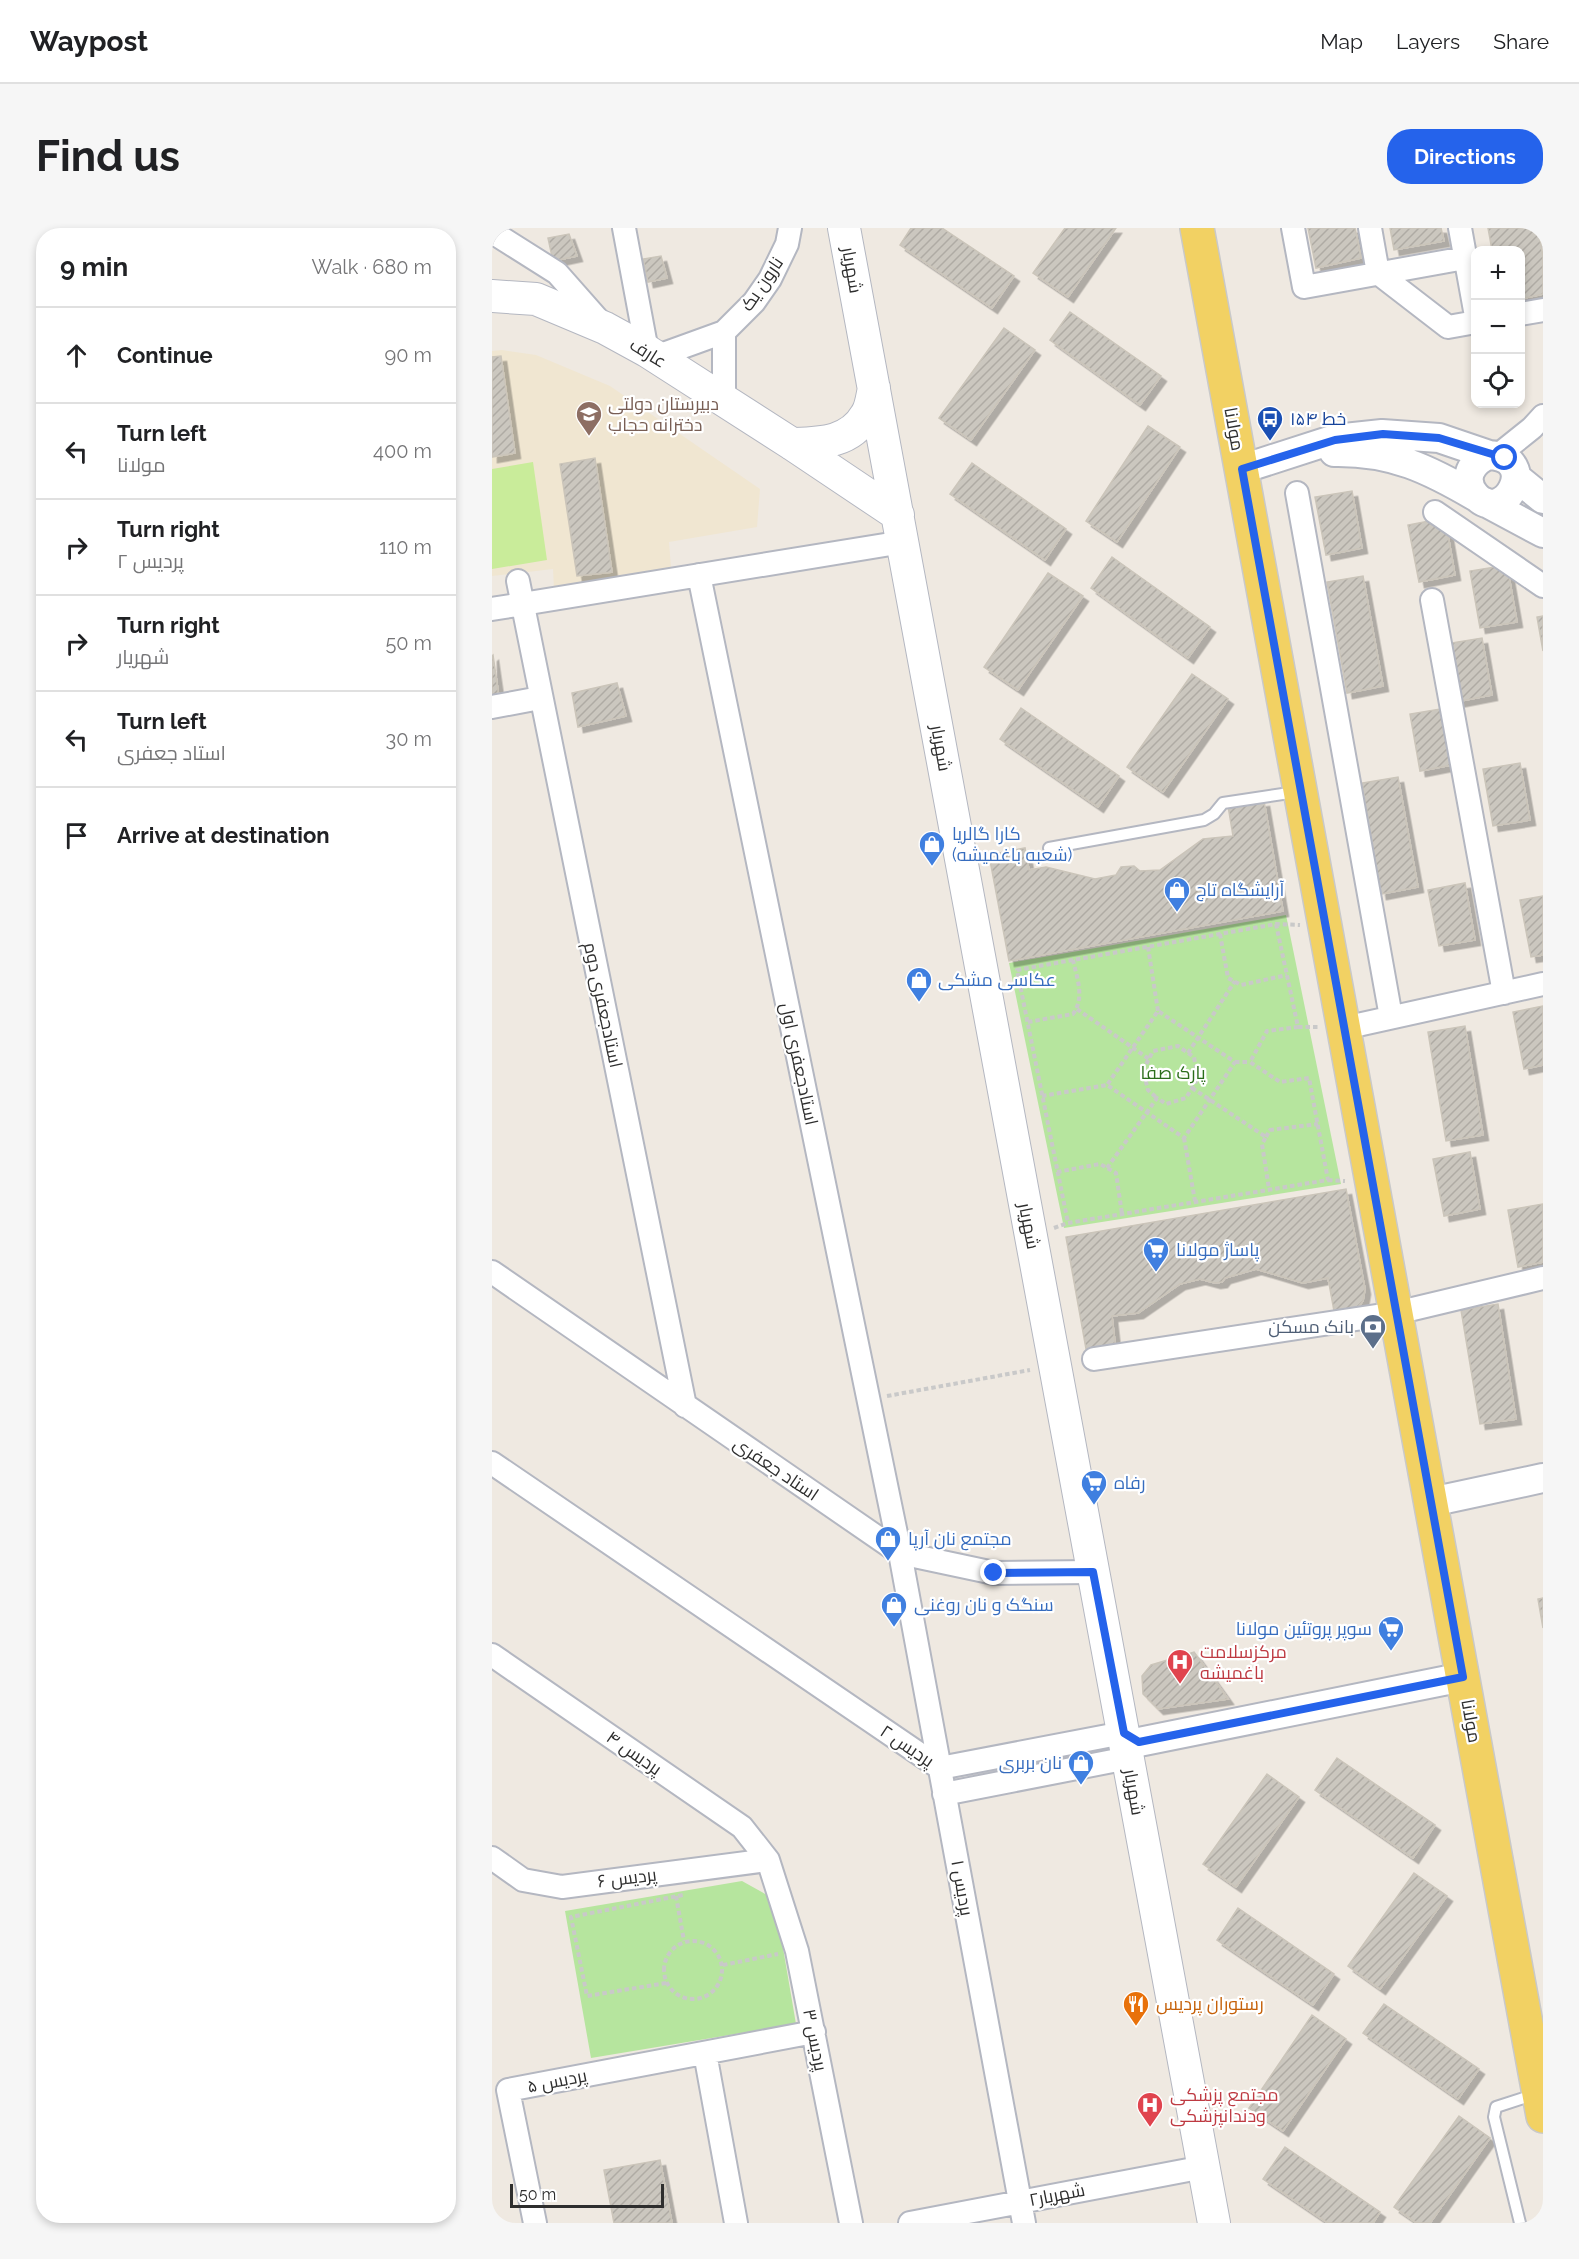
<!DOCTYPE html>
<meta charset="utf-8">
<style>
:root{--surface:#fff;--page:#f6f6f6;--text:#202124;--muted:#757577;--line:#e0e0e0;--accent:#2563eb}
body{margin:0;font-family:Raleway,Cairo,sans-serif;background:var(--page);color:var(--text)}
.controls{position:absolute;right:18px;top:18px;display:grid;overflow:hidden;border-radius:12px;box-shadow:0 3px 9px #0003}
.controls button{width:54px;height:54px;display:grid;place-items:center;padding:0;border:0;border-bottom:2px solid var(--line);background:var(--surface);color:var(--text);font:30px sans-serif}
.scale{position:absolute;left:18px;bottom:15px;width:154px;box-sizing:border-box;padding-left:6px;border:3px solid #2e2e2e;border-top:0;font-size:16px;line-height:21px;white-space:nowrap;color:#2e2e2e;-webkit-text-stroke:4px #fff;paint-order:stroke}
.stop{position:absolute;width:18px;height:18px;margin:-14px;border:4px solid #2563eb;border-radius:50%;background:#fff}
.stop.end{background:#2563eb;border-color:#fff;box-shadow:0 2px 6px #0008}
.list{margin:0;padding:0;list-style:none}
h2{display:flex;justify-content:space-between;align-items:center;height:78px;margin:0;padding:0 24px;font-size:26px}
h2 small{font-size:20px;font-weight:400;color:var(--muted)}
.list li{display:grid;grid-template-columns:39px 1fr auto;gap:18px;align-items:center;box-sizing:border-box;height:96px;padding:0 24px;border-top:2px solid var(--line)}
.list b{display:block;font-size:22px;white-space:nowrap}
.list p{margin:0;font-size:20px;white-space:nowrap;color:var(--muted)}
.list em{font-size:20px;font-style:normal;color:var(--muted)}
.icon{flex:none;width:33px;height:33px;fill:none;stroke:currentColor;stroke-width:2;stroke-linecap:round;stroke-linejoin:round}
.map{position:relative;flex:none;width:1051px;height:1995px;overflow:hidden;border-radius:24px}
header{display:flex;align-items:center;gap:36px;box-sizing:border-box;height:84px;padding:0 30px;background:var(--surface);border-bottom:2px solid var(--line)}
header strong{font-size:28px}
nav{display:flex;gap:33px;margin-inline-start:auto;font-size:21px}
.intro{display:flex;align-items:center;justify-content:space-between;box-sizing:border-box;height:144px;padding:0 36px}
h1{margin:0;font-size:42px}
.button{padding:15px 27px;border-radius:24px;background:var(--accent);color:#fff;font-size:21px;font-weight:700}
main{display:flex;gap:36px;padding:0 36px}
aside{flex:1;background:var(--surface);border-radius:24px;box-shadow:0 3px 9px #0003}
.map>svg:first-child{display:block}
</style>
<header>
<strong>Waypost</strong>
<nav><a>Map</a><a>Layers</a><a>Share</a></nav>
</header>
<div class="intro"><h1>Find us</h1><a class="button">Directions</a></div>
<main>
<aside>
<h2>9 min<small>Walk · 680 m</small></h2>
<ul class="list">
<li><svg class="icon" aria-label="ahead" viewBox="0 0 24 24"><path d="M12 20V5M6 11l6-6 6 6"/></svg><div><b>Continue</b></div><em>90 m</em></li>
<li><svg class="icon" aria-label="left" viewBox="0 0 24 24"><path d="M17 20v-9H6M10 6l-5 5 5 5"/></svg><div><b>Turn left</b><p>مولانا</p></div><em>400 m</em></li>
<li><svg class="icon" aria-label="right" viewBox="0 0 24 24"><path d="M7 20v-9h11M14 6l5 5-5 5"/></svg><div><b>Turn right</b><p>پردیس ۲</p></div><em>110 m</em></li>
<li><svg class="icon" aria-label="right" viewBox="0 0 24 24"><path d="M7 20v-9h11M14 6l5 5-5 5"/></svg><div><b>Turn right</b><p>شهریار</p></div><em>50 m</em></li>
<li><svg class="icon" aria-label="left" viewBox="0 0 24 24"><path d="M17 20v-9H6M10 6l-5 5 5 5"/></svg><div><b>Turn left</b><p>استاد جعفری</p></div><em>30 m</em></li>
<li><svg class="icon" aria-label="arrive" viewBox="0 0 24 24"><path d="M6 21V4h12l-3 4 3 4H6"/></svg><div><b>Arrive at destination</b></div></li>
</ul>
</aside>
<div class="map">
<svg width="1051" height="1995" viewBox="0 0 1051 1995">
<defs>
<pattern id="building-hatch" width="6" height="6" patternUnits="userSpaceOnUse" patternTransform="scale(1.5)"><rect width="6" height="6" fill="#cbc7bf"/><path d="M-1 1l2-2M0 6l6-6M5 7l2-2" fill="none" stroke="#afaba4"/></pattern>
<filter id="shadow"><feDropShadow dx="5.5" dy="5.5" stdDeviation="0" flood-color="#0004"/></filter>
</defs>
<rect width="100%" height="100%" fill="#efe9e1"/>
<path fill="#f0e6d1" d="M 10,122 L 44,127 L 118,158 L 268,261 L 265,299 L 177,314 L 179,340 L 62,361 L 61,341 L 0,348 L 0,123 Z"/>
<path fill="#b6e59e" d="M 794,687 L 849,956 L 572,1000 L 517,735 Z
M 250,1653 L 275,1667 L 285,1685 L 304,1796 L 99,1830 L 73,1683 Z"/>
<path fill="#c9ec9a" d="M 41,234 L 55,332 L 0,341 L 0,241 Z"/>
<path fill="url(#building-hatch)" stroke="#cbc5ba" stroke-width="1.5" filter="url(#shadow)" d="M 419,0 L 450,0 L 522,48 L 500,80 L 408,17 Z
M 573,0 L 624,0 L 576,69 L 541,45 Z
M 816,0 L 863,0 L 869,30 L 824,40 Z
M 898,0 L 949,0 L 952,13 L 902,22 Z
M 996,0 L 1046,0 L 1051,29 L 1051,66 L 1028,71 L 1028,22 L 1000,22 Z
M 77,6 L 85,28 L 61,33 L 56,10 Z
M 169,28 L 175,50 L 156,54 L 151,31 Z
M 578,84 L 669,148 L 648,177 L 558,112 Z
M 512,100 L 543,122 L 479,212 L 447,190 Z
M 9,128 L 23,225 L 0,229 L 0,129 Z
M 656,198 L 688,219 L 625,314 L 594,293 Z
M 103,230 L 120,344 L 85,348 L 68,236 Z
M 480,235 L 574,301 L 553,332 L 458,266 Z
M 860,263 L 870,320 L 834,327 L 823,269 Z
M 953,290 L 963,347 L 927,354 L 916,297 Z
M 620,329 L 718,399 L 696,430 L 599,360 Z
M 1015,337 L 1025,394 L 988,400 L 978,343 Z
M 556,345 L 591,368 L 526,462 L 492,439 Z
M 871,348 L 891,458 L 855,465 L 835,354 Z
M 1051,388 L 1051,423 L 1045,389 Z
M 990,410 L 1000,467 L 963,474 L 953,416 Z
M 1,427 L 7,469 L 0,471 L 0,428 Z
M 700,446 L 736,471 L 671,564 L 635,539 Z
M 125,455 L 134,488 L 86,499 L 80,465 Z
M 529,480 L 627,548 L 606,579 L 508,511 Z
M 954,480 L 965,536 L 928,543 L 918,486 Z
M 1028,535 L 1038,592 L 1001,598 L 991,541 Z
M 906,549 L 926,659 L 889,666 L 870,555 Z
M 772,573 L 791,683 L 517,733 L 497,627 L 533,620 L 537,642 L 554,639 L 603,651 L 624,647 L 629,639 L 642,638 L 648,643 L 668,642 L 711,611 L 741,608 L 736,578 Z
M 973,655 L 983,712 L 947,718 L 936,662 Z
M 1051,668 L 1051,727 L 1039,729 L 1028,672 Z
M 1051,778 L 1051,837 L 1032,841 L 1021,784 Z
M 973,798 L 991,907 L 954,913 L 936,804 Z
M 978,924 L 988,981 L 952,988 L 941,931 Z
M 854,961 L 873,1061 L 871,1073 L 866,1079 L 842,1083 L 836,1050 L 811,1055 L 764,1041 L 733,1050 L 730,1054 L 723,1055 L 708,1051 L 688,1056 L 646,1085 L 620,1088 L 624,1123 L 599,1126 L 594,1121 L 574,1009 Z
M 1051,976 L 1051,1034 L 1026,1039 L 1016,982 Z
M 1006,1076 L 1024,1191 L 988,1196 L 969,1082 Z
M 1051,1370 L 1051,1400 L 1046,1371 Z
M 702,1424 L 736,1471 L 666,1481 L 651,1466 L 650,1448 L 659,1437 Z
M 845,1530 L 943,1597 L 921,1630 L 823,1562 Z
M 775,1546 L 807,1569 L 744,1659 L 711,1636 Z
M 922,1645 L 955,1668 L 888,1761 L 856,1738 Z
M 746,1680 L 842,1746 L 821,1777 L 725,1712 Z
M 892,1776 L 987,1841 L 966,1871 L 871,1805 Z
M 820,1787 L 854,1811 L 791,1903 L 757,1880 Z
M 967,1888 L 998,1910 L 938,1995 L 925,1995 L 902,1979 Z
M 793,1919 L 888,1984 L 881,1995 L 836,1995 L 771,1951 Z
M 168,1932 L 180,1995 L 122,1995 L 112,1942 Z"/>
<g fill="none" stroke-linecap="round" stroke-linejoin="round">
<g stroke="#b4b7c1" stroke-width="14">
<path id="service" d="M 557,620 L 712,592 L 722,586 L 731,575 L 804,564
M 1028,1995 L 1002,1889 L 1004,1879 L 1044,1866"/>
</g>
<g stroke="#b4b7c1" stroke-width="26">
<path id="minor" d="M 132,0 L 155,123
M 801,0 L 812,59 L 973,30
M 878,0 L 886,45 L 956,99 L 984,94
M 968,0 L 984,88
M 0,4 L 65,45 L 110,96
M 1028,86 L 1051,82
M 163,129 L 232,104 L 262,74 L 278,51 L 295,16 L 298,0
M 232,173 L 232,104
M 1005,228 L 1040,200 L 1051,188
M 805,265 L 899,789
M 943,284 L 1051,358
M 207,347 L 408,1325 L 532,1995
M 26,353 L 193,1178
M 940,372 L 1012,765
M 0,381 L 411,314
M 0,479 L 48,470
M 852,800 L 1051,756
M 0,1044 L 408,1325 L 502,1345 L 601,1344
M 602,1131 L 904,1085 L 1051,1050
M 0,1235 L 448,1540 L 631,1505 L 647,1514 L 636,1530 L 452,1566
M 0,1427 L 250,1599 L 276,1632 L 305,1723 L 359,1995
M 0,1630 L 31,1652 L 70,1659 L 276,1632
M 213,1825 L 244,1995
M 43,1995 L 16,1862 L 322,1804
M 418,1995 L 712,1939"/>
</g>
<g stroke="#b4b7c1" stroke-width="32">
<path id="tertiary" d="M 842,224 C 900,223 937,241 986,270
M 750,241 L 843,211 L 890,206 L 947,210 L 997,227 C 1051,230 1011,300 983,267 C 969,251 980,233 997,227
M 1025,250 L 1051,271
M 993,274 L 1051,305
M 939,1274 L 1051,1250
M 647,1514 L 971,1449"/>
</g>
<g stroke="#b4b7c1" stroke-width="34">
<path id="secondary" d="M 352,0 L 722,1995
M 0,68 L 44,71 L 113,100 L 155,123 L 300,216 L 406,287
M 300,216 C 328,215 358,215 374,187 C 379,180 380,169 382,160"/>
</g>
<g stroke="#c9c9c9" stroke-width="36">
<path id="primary" d="M 705,0 L 1051,1888"/>
</g>
<path stroke="#c9c9c9" stroke-width="4" stroke-dasharray="4.5 3" stroke-linecap="butt" d="M 784,696 L 806,799 L 775,803 L 758,834 L 788,854 L 817,850 L 836,952 L 576,995 L 525,742 L 784,696 L 808,697
M 728,706 L 736,750 L 749,757 L 795,747
M 656,719 L 666,783
M 585,781 L 657,831
M 536,794 L 581,786 C 593,770 585,750 581,732
M 806,799 L 826,799
M 696,825 L 743,753
M 743,834 L 758,834
M 700,860 L 774,909 L 770,916 L 777,961
M 550,868 L 615,857 L 692,910 L 743,834 L 666,783 L 615,857
M 774,909 L 778,902 L 826,896
M 692,910 L 703,973
M 615,940 L 665,870 L 674,876 L 694,870 L 706,850 L 702,829 L 686,818 L 661,823 L 651,842 L 656,862 L 665,870
M 565,944 L 608,936 L 624,945 L 630,986
M 836,952 L 853,953
M 562,1000 L 576,995
M 395,1168 L 538,1142
M 184,1668 L 192,1713
M172 1742a29 29 0 1 1 58 0a29 29 0 1 1-58 0Z
M 231,1737 L 286,1726
M 174,1755 L 95,1768 L 79,1689 L 191,1667"/>
<use href="#service" stroke="#fff" stroke-width="10"/>
<use href="#minor" stroke="#fff" stroke-width="22"/>
<use href="#tertiary" stroke="#fff" stroke-width="28"/>
<use href="#secondary" stroke="#fff" stroke-width="32"/>
<use href="#primary" stroke="#f2d163" stroke-width="33"/>
</g>
<g fill="none" stroke-linecap="round" stroke-linejoin="round">
<path stroke="#2563eb" stroke-width="8" d="M 502,1345 L 601,1344 L 632,1505 L 647,1514 L 971,1449 L 750,241 L 843,212 L 891,206 L 947,210 L 1013,230"/>
</g>
<defs>
<g id="school-pin" transform="scale(1.35)"><path d="M0 17L-7.5 6A9.5 9.5 0 1 1 7.5 6Z" fill="#8d6e63" stroke="#fff"/><path d="M0-5L7-2L0 1L-7-2ZM-4 1L0 2.5L4 1V4Q0 6-4 4Z" fill="#fff"/></g>
<g id="bus-pin" transform="scale(1.35)"><path d="M0 17L-7.5 6A9.5 9.5 0 1 1 7.5 6Z" fill="#1a4fb4" stroke="#fff"/><path d="M-5-6H5V4H4V6H2V4H-2V6H-4V4H-5ZM-3.5-4V0h7V-4ZM-3.5 1.2v1.5H-2V1.2ZM2 1.2v1.5H3.5V1.2Z" fill="#fff"/></g>
<g id="shop-pin" transform="scale(1.35)"><path d="M0 17L-7.5 6A9.5 9.5 0 1 1 7.5 6Z" fill="#3f7fe0" stroke="#fff"/><path d="M-5-2.5h2.3a2.7 3.5 0 0 1 5.4 0H5L5.5 6h-11ZM-1.5-2.5h3a1.5 2.3 0 0 0-3 0Z" fill="#fff"/></g>
<g id="supermarket-pin" transform="scale(1.35)"><path d="M0 17L-7.5 6A9.5 9.5 0 1 1 7.5 6Z" fill="#3f7fe0" stroke="#fff"/><path d="M-6-5.5h2.5l.6 2H6L4.5 2H-2.5L-4.4-4H-6ZM-1.5 3.2a1.3 1.3 0 1 0 .1 0ZM3 3.2a1.3 1.3 0 1 0 .1 0Z" fill="#fff"/></g>
<g id="bank-pin" transform="scale(1.35)"><path d="M0 17L-7.5 6A9.5 9.5 0 1 1 7.5 6Z" fill="#5c6f8a" stroke="#fff"/><path d="M-6-4H6V4H-6ZM0-2.3a2.3 2.3 0 1 0 0 4.6a2.3 2.3 0 1 0 0-4.6Z" fill="#fff"/></g>
<g id="hospital-pin" transform="scale(1.35)"><path d="M0 17L-7.5 6A9.5 9.5 0 1 1 7.5 6Z" fill="#e0444e" stroke="#fff"/><path d="M-5-5h3v3.5h4V-5h3V5h-3V1.5h-4V5h-3Z" fill="#fff"/></g>
<g id="restaurant-pin" transform="scale(1.35)"><path d="M0 17L-7.5 6A9.5 9.5 0 1 1 7.5 6Z" fill="#e8710a" stroke="#fff"/><path d="M-5-6h1v4h1v-4h1v4h1v-4h1v5L-1.5 .5V6h-2V.5L-5-1ZM5-6V6H3V1.5H1.5Q1.5-4 5-6Z" fill="#fff"/></g>
</defs>
<g fill-rule="evenodd">
<use href="#school-pin" x="97" y="186"/>
<use href="#bus-pin" x="778" y="191"/>
<use href="#shop-pin" x="440" y="616"/>
<use href="#shop-pin" x="685" y="662"/>
<use href="#shop-pin" x="427" y="752"/>
<use href="#supermarket-pin" x="664" y="1022"/>
<use href="#bank-pin" x="881" y="1099"/>
<use href="#supermarket-pin" x="602" y="1255"/>
<use href="#shop-pin" x="396" y="1311"/>
<use href="#shop-pin" x="402" y="1377"/>
<use href="#supermarket-pin" x="899" y="1401"/>
<use href="#hospital-pin" x="688" y="1434"/>
<use href="#shop-pin" x="589" y="1535"/>
<use href="#restaurant-pin" x="644" y="1776"/>
<use href="#hospital-pin" x="658" y="1877"/>
</g>
<g text-anchor="middle" stroke-width="4.5" stroke-linejoin="round" paint-order="stroke">
<g font-size="18" fill="#2e2e2e" stroke="#fff">
<text transform="translate(360 42) rotate(80)" y="6">شهریار</text>
<text transform="translate(270 56) rotate(-56)" y="6">نارون یک</text>
<text transform="translate(156 125) rotate(32)" y="6">عارف</text>
<text transform="translate(742 201) rotate(80)" y="6">مولانا</text>
<text transform="translate(449 520) rotate(80)" y="6">شهریار</text>
<text transform="translate(111 777) rotate(78)" y="6">استادجعفری دوم</text>
<text transform="translate(307 836) rotate(78)" y="6">استادجعفری اول</text>
<text transform="translate(537 998) rotate(79)" y="6">شهریار</text>
<text transform="translate(284 1241) rotate(34)" y="6">استاد جعفری</text>
<text transform="translate(979 1493) rotate(80)" y="6">مولانا</text>
<text transform="translate(415 1518) rotate(34)" y="6">پردیس ۲</text>
<text transform="translate(142 1525) rotate(35)" y="6">پردیس ۴</text>
<text transform="translate(642 1564) rotate(80)" y="6">شهریار</text>
<text transform="translate(135 1650) rotate(-7)" y="6">پردیس ۶</text>
<text transform="translate(470 1660) rotate(80)" y="6">پردیس ۱</text>
<text transform="translate(323 1812) rotate(79)" y="6">پردیس ۳</text>
<text transform="translate(65 1853) rotate(-11)" y="6">پردیس ۵</text>
<text transform="translate(565 1967) rotate(-11)" y="6">شهریار۲</text>
</g>
<g font-size="18" fill="#785e54" stroke="#fff" text-anchor="start">
<text x="116" y="182">دبیرستان دولتی<tspan x="116" dy="21">دخترانه حجاب</tspan></text>
</g>
<g font-size="18" fill="#164399" stroke="#fff" text-anchor="start">
<text x="798" y="197">خط ۱۵۴</text>
</g>
<g font-size="18" fill="#366cbe" stroke="#fff" text-anchor="start">
<text x="460" y="612">کارا گالریا<tspan x="460" dy="21">(شعبه باغمیشه)</tspan></text>
<text x="704" y="668">آرایشگاه تاج</text>
<text x="446" y="758">عکاسی مشکی</text>
<text x="684" y="1028">پاساژ مولانا</text>
<text x="622" y="1261">رفاه</text>
<text x="416" y="1317">مجتمع نان آرپا</text>
<text x="422" y="1383">سنگک و نان روغنی</text>
<text x="880" y="1407" text-anchor="end">سوپر پروتئین مولانا</text>
<text x="570" y="1541" text-anchor="end">نان بربری</text>
</g>
<g font-size="18" fill="#2c6e1b" stroke="#fff">
<text x="681" y="851">پارک صفا</text>
</g>
<g font-size="18" fill="#4e5e75" stroke="#fff" text-anchor="end">
<text x="862" y="1105">بانک مسکن</text>
</g>
<g font-size="18" fill="#be3a42" stroke="#fff" text-anchor="start">
<text x="708" y="1430">مرکزسلامت<tspan x="708" dy="21">باغمیشه</tspan></text>
<text x="678" y="1873">مجتمع پزشکی<tspan x="678" dy="21">ودندانپزشکی</tspan></text>
</g>
<g font-size="18" fill="#c56008" stroke="#fff" text-anchor="start">
<text x="664" y="1782">رستوران پردیس</text>
</g>
</g>
</svg>
<div class="controls">
<button>+</button>
<button>−</button>
<button><svg class="icon" aria-label="locate" viewBox="0 0 24 24"><circle cx="12" cy="12" r="6"/><path d="M12 2v4M12 18v4M2 12h4M18 12h4"/></svg></button>
</div>
<div class="scale">50 m</div>
<div class="stop" style="left:1013px;top:230px"></div>
<div class="stop end" style="left:502px;top:1345px"></div>
</div>
</main>
